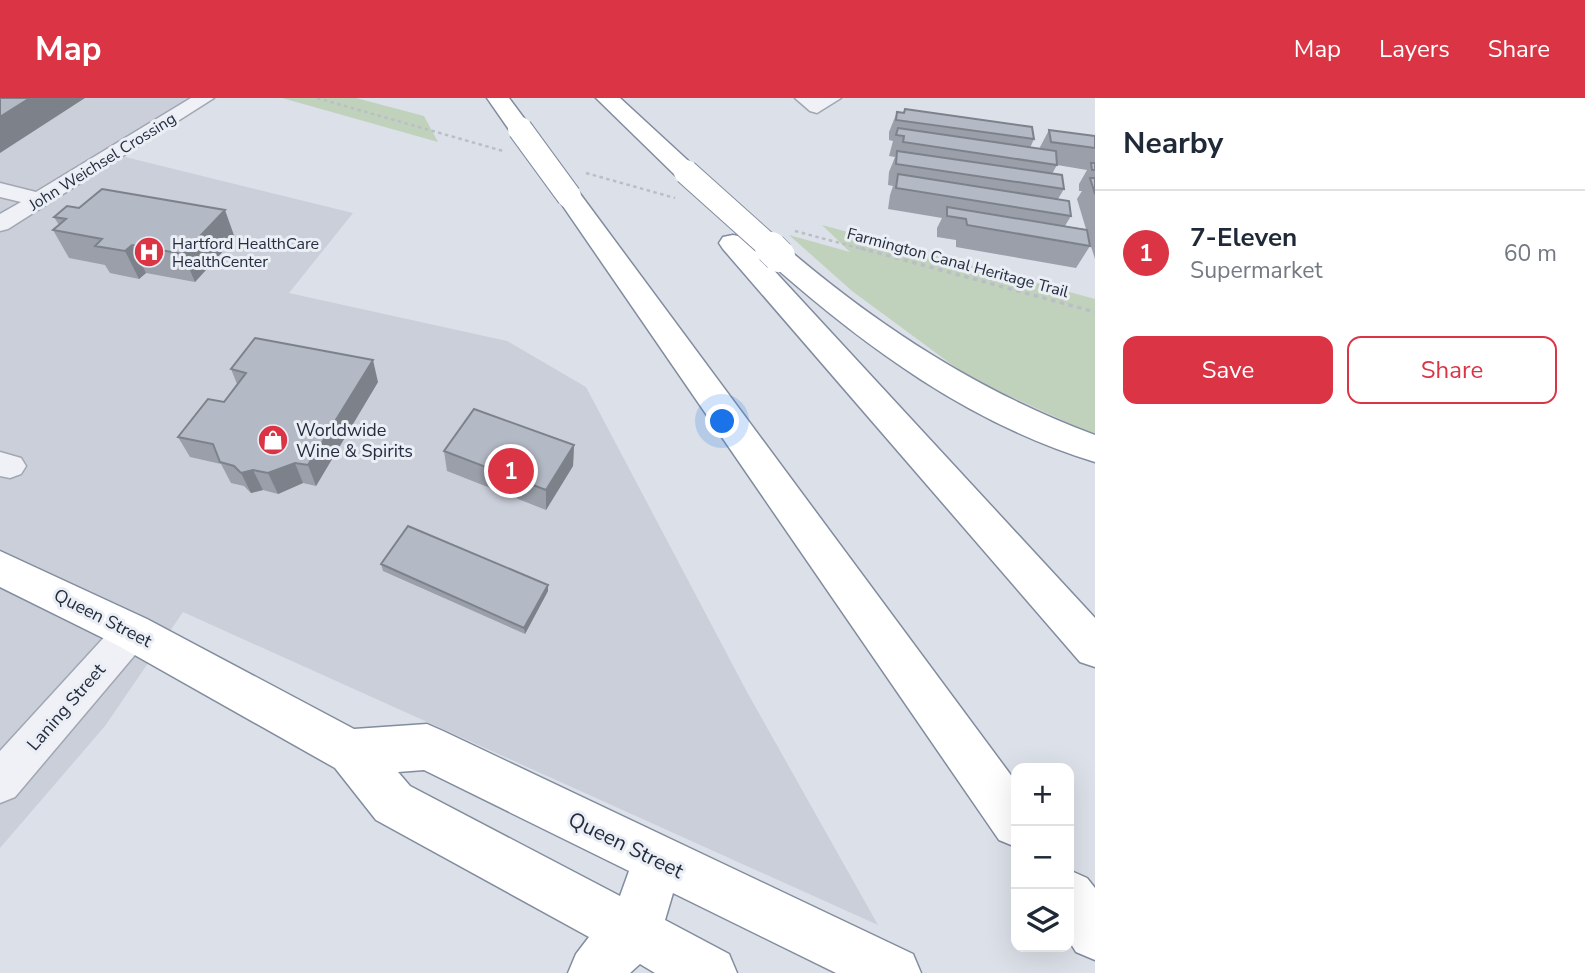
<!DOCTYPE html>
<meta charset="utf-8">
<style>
:root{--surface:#fff;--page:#f2f2f3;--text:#1f2937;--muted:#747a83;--line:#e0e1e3;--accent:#da3445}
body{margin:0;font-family:"Nunito Sans",sans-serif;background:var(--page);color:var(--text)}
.controls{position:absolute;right:21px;bottom:21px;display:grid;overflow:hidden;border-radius:14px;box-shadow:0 7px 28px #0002}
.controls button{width:63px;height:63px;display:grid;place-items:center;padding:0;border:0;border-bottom:2px solid var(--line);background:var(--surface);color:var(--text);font:35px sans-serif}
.you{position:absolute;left:723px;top:324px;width:24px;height:24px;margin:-18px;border:5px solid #fff;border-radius:50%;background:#1a73e8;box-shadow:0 0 0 10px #1a73e833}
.badge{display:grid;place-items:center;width:46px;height:46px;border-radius:50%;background:var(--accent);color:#fff;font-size:23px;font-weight:700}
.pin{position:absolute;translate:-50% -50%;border:4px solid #fff;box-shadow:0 2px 7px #0006}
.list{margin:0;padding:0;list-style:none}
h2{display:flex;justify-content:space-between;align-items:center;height:91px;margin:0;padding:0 28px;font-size:30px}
h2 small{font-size:23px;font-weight:400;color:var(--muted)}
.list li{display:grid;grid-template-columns:46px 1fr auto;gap:21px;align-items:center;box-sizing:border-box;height:126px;padding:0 28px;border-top:2px solid var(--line)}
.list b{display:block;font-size:26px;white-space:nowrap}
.list p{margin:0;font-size:23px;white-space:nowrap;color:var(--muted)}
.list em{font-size:23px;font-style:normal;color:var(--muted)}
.actions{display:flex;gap:14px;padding:21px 28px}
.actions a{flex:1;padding:16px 0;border:2px solid var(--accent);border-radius:14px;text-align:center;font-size:24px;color:var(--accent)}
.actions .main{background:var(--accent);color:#fff}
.icon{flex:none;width:38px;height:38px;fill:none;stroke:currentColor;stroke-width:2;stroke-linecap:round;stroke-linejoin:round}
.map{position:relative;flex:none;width:1095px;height:875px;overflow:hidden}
header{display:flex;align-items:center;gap:42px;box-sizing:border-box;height:98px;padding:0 35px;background:var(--accent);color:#fff}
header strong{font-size:33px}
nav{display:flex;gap:38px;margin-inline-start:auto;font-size:24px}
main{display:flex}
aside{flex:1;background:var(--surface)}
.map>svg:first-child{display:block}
</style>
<header>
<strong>Map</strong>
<nav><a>Map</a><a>Layers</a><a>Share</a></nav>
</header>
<main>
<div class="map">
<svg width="1095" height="875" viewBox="0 0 1095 875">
<rect width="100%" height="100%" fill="#dce0e8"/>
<path fill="#cacfda" d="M 0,0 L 190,0 L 109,55 L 353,115 L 289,195 L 507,243 L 586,289 L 747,594 L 878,827 L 183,514 L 105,628 L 0,750 Z"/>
<path fill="#c1d2bc" d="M 282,0 L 356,0 L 424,18 L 438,44 Z
M 822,127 L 1095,201 L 1095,337 L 970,280 L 852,193 L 789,137 L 850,154 Z"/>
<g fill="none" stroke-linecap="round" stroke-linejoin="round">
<g stroke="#a1a7b2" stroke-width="3">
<path id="minor" d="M 191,0 L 214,0 L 8,131 L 0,133 L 0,116 L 21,104 L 0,99 L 0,85 L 36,94 Z
M 795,0 L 841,0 L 817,15 L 810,13 Z
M 0,354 L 21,360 L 26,368 L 21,376 L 10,380 L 0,378 Z
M 132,518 L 145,523 L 150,534 L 145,545 L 15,699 L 0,705 L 0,653 L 119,523 Z"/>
</g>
<g stroke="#828c9f" stroke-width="3">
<path id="highway" d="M 487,0 L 509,0 L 532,31 L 528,36 L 512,36 Z
M 596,0 L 620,0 L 695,69 L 699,74 L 695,79 L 677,79 Z
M 569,90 L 578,93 L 1016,684 L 1016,749 L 999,742 L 556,98 L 560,93 Z
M 733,137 L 743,139 L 1095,520 L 1095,569 L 1080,564 L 723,151 L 719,145 L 723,139 Z
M 779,150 L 789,152 C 882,231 980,294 1095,337 L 1095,364 C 970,326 865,249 769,164 L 765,158 L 769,152 Z
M 0,453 L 147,521 L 354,631 L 427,626 L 443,633 L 913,856 L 921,875 L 836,875 L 673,795 L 665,822 L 729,856 L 737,875 L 655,875 L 640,866 L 630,875 L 568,875 L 576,856 L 589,839 L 376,722 L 335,670 L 117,547 L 0,489 ZM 424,672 L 629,773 L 620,798 L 410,688 L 398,674 Z
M 1069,772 L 1087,780 L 1095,790 L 1095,862 L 1076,854 L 1069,843 Z"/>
</g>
<path stroke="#babec6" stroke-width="2.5" stroke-dasharray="3.5 3.5" stroke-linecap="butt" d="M 317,0 L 503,53
M 586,75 L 675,100
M 795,133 L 866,152"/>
<path stroke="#babec6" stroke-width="3.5" stroke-dasharray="4.5 4.5" stroke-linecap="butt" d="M 860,150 L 1095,214"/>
<use href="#minor" fill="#eff1f6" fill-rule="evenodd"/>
<use href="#highway" fill="#fff" fill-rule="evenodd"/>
<g stroke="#828c9f" stroke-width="26" stroke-linecap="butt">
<path id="highway-bridge-far1" d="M 520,31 L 569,98
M 686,74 L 773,152"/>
</g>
<g stroke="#828c9f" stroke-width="33" stroke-linecap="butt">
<path id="highway-bridge" d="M 771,150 L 779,158"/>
</g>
<use href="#highway-bridge-far1" stroke="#fff" stroke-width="24"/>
<use href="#highway-bridge" stroke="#fff" stroke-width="32"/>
</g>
<path fill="#9a9fa9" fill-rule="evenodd" d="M 905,11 L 1034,41 L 1030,50 L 1039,51 L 1049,32 L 1095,38 L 1095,161 L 1088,139 L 1090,148 L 1076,170 L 956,149 L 956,142 L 937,139 L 937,130 L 942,120 L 888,111 L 890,97 L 893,88 L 888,87 L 889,74 L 895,59 L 889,58 L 893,43 L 889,42 L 889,34 L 897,14 L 903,15 ZM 1057,67 L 1087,72 L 1079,86 L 1079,93 L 1082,93 L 1077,101 L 1086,131 L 1065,128 L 1071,118 L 1058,101 L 1064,91 L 1052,76 Z
M 54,119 L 235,140 L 195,184 L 146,175 L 139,181 L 110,175 L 105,167 L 69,160 L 53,132 L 59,127 Z
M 231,271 L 378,284 L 316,388 L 303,385 L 278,396 L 263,392 L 251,395 L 244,388 L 231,385 L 221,366 L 190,359 L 178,339 L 224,304 L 237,286 Z
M 574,347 L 573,368 L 546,412 L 447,373 L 444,353 Z
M 381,466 L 548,493 L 525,536 L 383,473 Z"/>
<path fill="#7d828a" d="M 30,0 L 85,0 L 0,55 L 0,19 Z
M 225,112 L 235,140 L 195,184 L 183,156 Z
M 132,147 L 146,175 L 139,181 L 125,153 Z
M 373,262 L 378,284 L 316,388 L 308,367 Z
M 574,347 L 573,368 L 546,412 L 546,392 Z
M 295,365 L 303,385 L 278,396 L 268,375 Z
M 253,372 L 263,392 L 251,395 L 241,375 Z
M 548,487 L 548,493 L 525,536 L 524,530 Z"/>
<path fill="#b3b9c5" stroke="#7d828a" stroke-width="2" d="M 0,0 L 30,0 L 0,19 Z
M 905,11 L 1032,29 L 1034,41 L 896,22 L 897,14 L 904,15 Z
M 898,30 L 1056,53 L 1057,67 L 903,44 L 904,38 L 896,37 Z
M 1049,32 L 1095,38 L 1095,50 L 1051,44 Z
M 897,53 L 1062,77 L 1064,91 L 896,66 Z
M 1091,65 L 1095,65 L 1095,72 L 1092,72 Z
M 898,76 L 1069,103 L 1071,118 L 896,90 Z
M 1090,80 L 1095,80 L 1095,96 Z
M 102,91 L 225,112 L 183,156 L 132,147 L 125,153 L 95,148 L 102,141 L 53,132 L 66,121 L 54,119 L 67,108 L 79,110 Z
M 947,109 L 1087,132 L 1090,148 L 967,127 L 966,121 L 947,118 Z
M 255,240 L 373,262 L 308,367 L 295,365 L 268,375 L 253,372 L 241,375 L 234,368 L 220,364 L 213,346 L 178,339 L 208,301 L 224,304 L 246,275 L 231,271 Z
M 474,311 L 574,347 L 546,392 L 444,353 Z
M 408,428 L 548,487 L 524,530 L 381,466 Z"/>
<defs>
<g id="hospital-disc" transform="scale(1.575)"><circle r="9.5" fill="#da3445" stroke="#ebeff5"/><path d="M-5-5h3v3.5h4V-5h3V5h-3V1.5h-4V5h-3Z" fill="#fff"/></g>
<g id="shop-disc" transform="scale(1.575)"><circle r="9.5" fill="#da3445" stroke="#ebeff5"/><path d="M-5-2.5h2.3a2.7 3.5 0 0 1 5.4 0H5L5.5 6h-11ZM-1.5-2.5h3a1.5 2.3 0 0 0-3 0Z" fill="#fff"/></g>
</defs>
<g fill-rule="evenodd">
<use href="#hospital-disc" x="149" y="154"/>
<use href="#shop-disc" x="273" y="342"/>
</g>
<g text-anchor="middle" stroke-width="6" stroke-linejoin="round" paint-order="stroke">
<g font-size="16" fill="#242d3f" stroke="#ebeff5">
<text transform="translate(102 63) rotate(-32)" y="6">John Weichsel Crossing</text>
<text transform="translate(958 164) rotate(15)" y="6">Farmington Canal Heritage Trail</text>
</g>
<g font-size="16" fill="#242d3f" stroke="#ebeff5" text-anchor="start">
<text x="172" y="151">Hartford HealthCare<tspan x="172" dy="18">HealthCenter</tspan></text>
</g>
<g font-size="18" fill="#242d3f" stroke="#ebeff5" text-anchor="start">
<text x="296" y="338">Worldwide<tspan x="296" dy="21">Wine &amp; Spirits</tspan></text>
</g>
<g font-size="18" fill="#242d3f" stroke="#ebeff5">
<text transform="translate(103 520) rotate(27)" y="6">Queen Street</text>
<text transform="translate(66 609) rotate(-49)" y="6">Laning Street</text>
</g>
<g font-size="21" fill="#242d3f" stroke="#ebeff5">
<text transform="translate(626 747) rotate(26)" y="7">Queen Street</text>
</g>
</g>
</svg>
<div class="controls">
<button>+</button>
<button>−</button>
<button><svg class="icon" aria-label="layers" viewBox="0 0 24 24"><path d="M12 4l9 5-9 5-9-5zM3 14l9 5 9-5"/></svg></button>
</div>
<div class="you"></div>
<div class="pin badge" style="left:511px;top:373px">1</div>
</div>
<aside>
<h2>Nearby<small></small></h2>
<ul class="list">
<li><span class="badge">1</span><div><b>7-Eleven</b><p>Supermarket</p></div><em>60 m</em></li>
</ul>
<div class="actions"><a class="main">Save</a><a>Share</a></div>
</aside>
</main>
